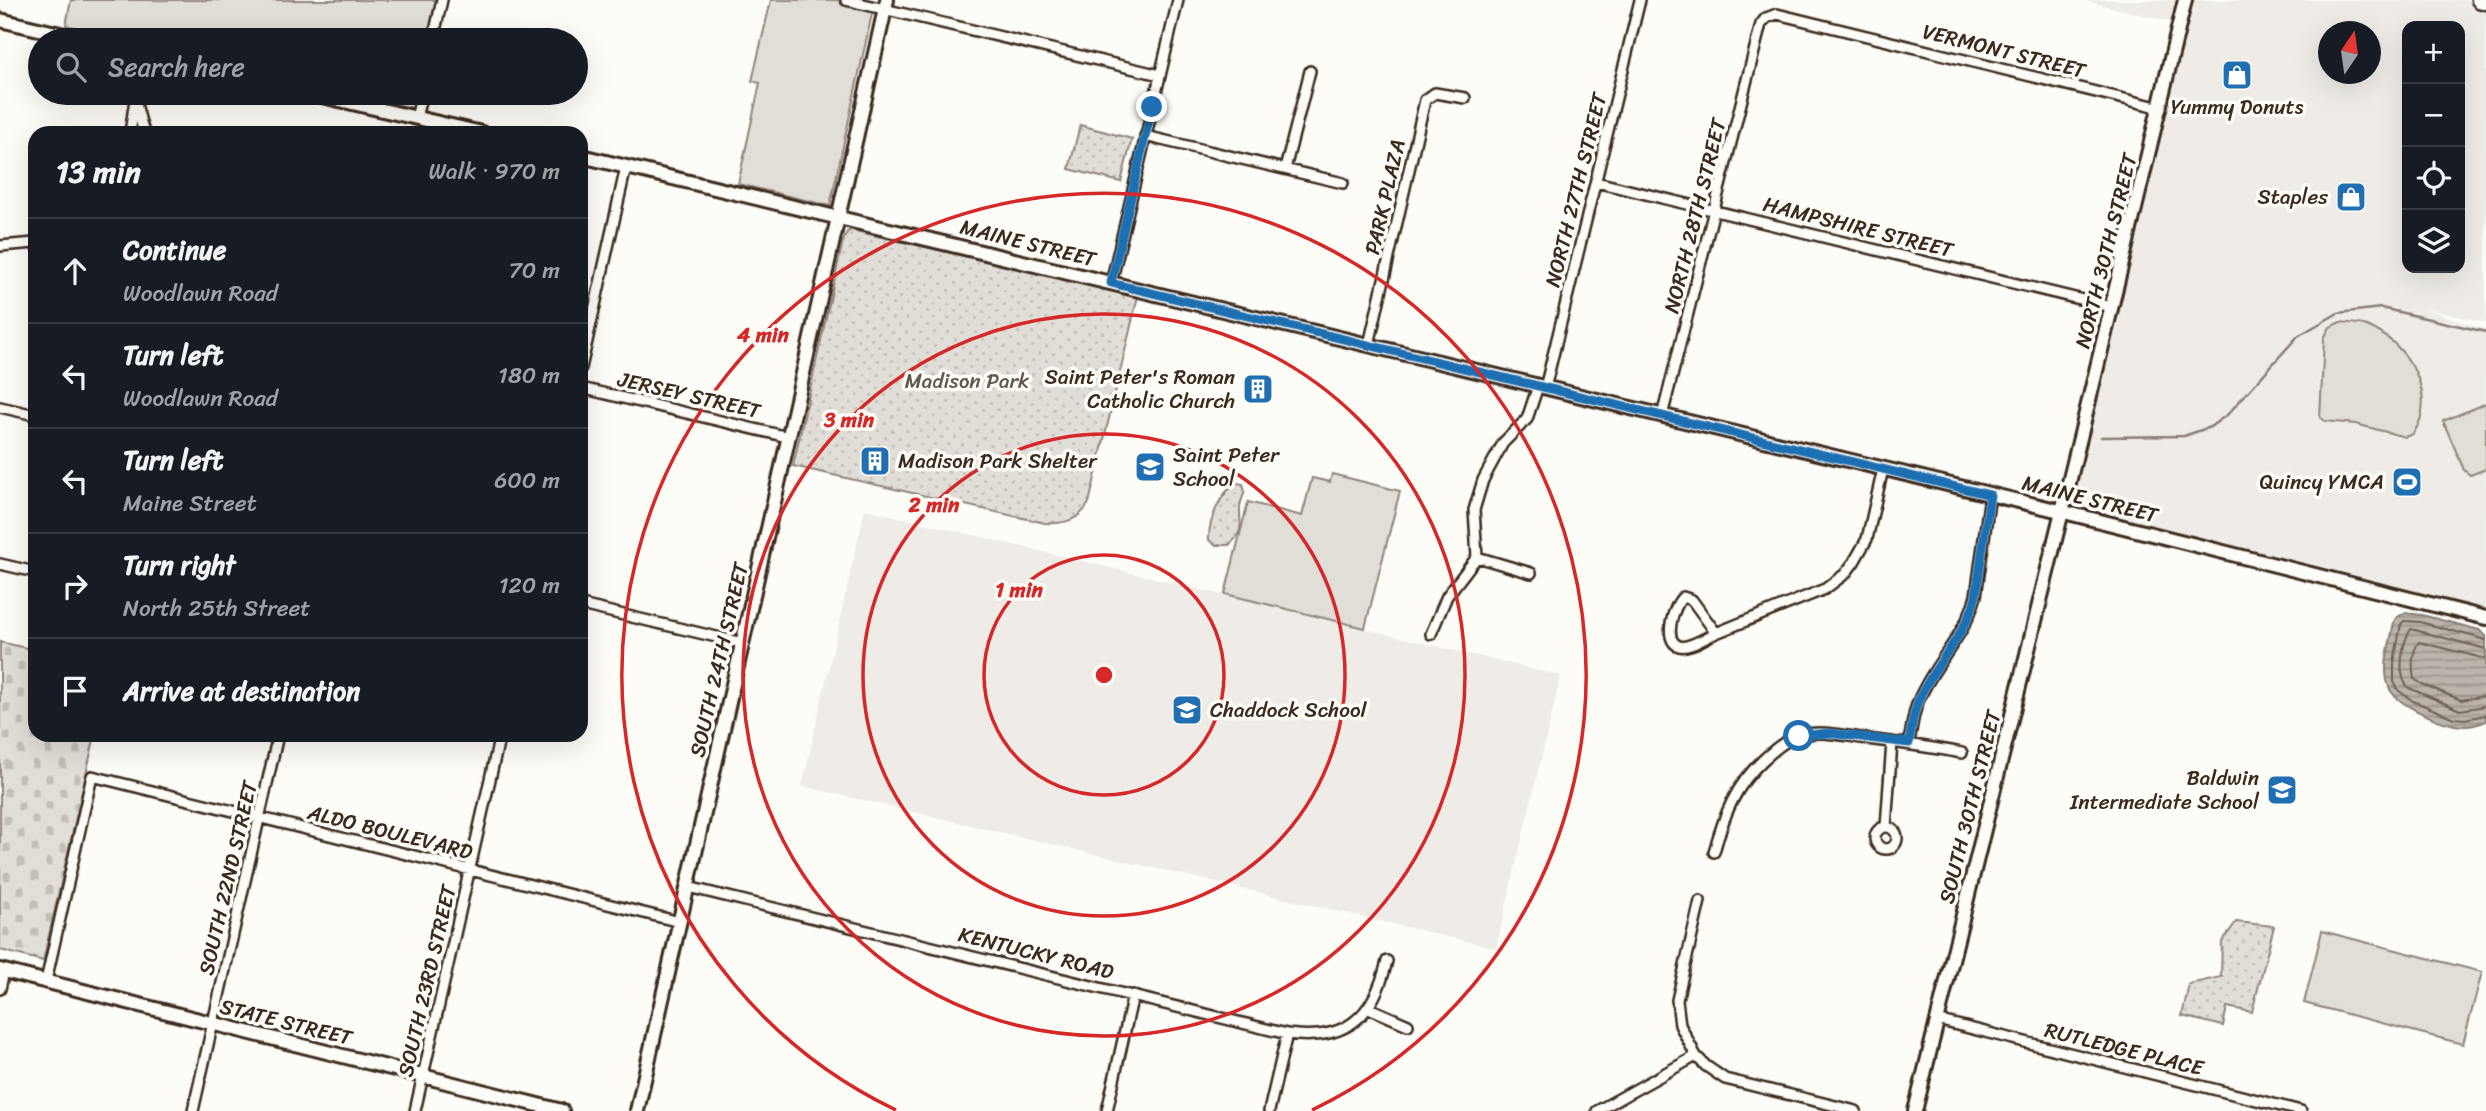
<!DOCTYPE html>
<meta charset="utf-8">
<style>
:root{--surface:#171b24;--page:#242831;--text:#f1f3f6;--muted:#9ea1a6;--line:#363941}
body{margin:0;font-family:Sriracha,sans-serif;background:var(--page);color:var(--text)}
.controls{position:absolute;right:21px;top:21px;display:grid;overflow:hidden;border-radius:14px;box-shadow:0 7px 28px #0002}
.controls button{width:63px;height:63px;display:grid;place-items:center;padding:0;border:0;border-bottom:2px solid var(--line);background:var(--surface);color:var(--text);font:35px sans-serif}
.compass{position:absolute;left:2318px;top:21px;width:63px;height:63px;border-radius:50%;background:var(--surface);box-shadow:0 7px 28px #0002;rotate:13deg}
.stop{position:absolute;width:21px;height:21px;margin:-16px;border:5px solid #1f6fb2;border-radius:50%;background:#fff}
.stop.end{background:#1f6fb2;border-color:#fff;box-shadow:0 2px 7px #0008}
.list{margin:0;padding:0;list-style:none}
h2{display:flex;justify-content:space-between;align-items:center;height:91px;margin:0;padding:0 28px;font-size:30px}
h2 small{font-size:23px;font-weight:400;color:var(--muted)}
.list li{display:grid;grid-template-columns:46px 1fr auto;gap:21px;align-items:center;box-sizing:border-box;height:105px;padding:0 28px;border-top:2px solid var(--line)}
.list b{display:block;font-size:26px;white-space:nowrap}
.list p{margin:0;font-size:23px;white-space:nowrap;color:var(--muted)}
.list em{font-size:23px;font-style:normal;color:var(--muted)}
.icon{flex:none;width:38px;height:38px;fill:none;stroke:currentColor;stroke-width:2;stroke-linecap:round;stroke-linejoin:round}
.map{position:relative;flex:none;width:2486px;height:1111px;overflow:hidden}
.search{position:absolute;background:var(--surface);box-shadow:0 7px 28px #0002;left:28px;top:28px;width:560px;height:77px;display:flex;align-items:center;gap:18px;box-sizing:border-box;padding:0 24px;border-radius:38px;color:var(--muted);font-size:26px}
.panel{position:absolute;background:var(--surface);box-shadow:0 7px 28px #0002;left:28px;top:126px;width:560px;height:616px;border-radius:21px}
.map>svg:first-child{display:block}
</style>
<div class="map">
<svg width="2486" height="1111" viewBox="0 0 2486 1111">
<defs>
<pattern id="cemetery-stones" width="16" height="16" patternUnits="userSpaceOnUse" patternTransform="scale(1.75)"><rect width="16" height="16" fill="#e1ded7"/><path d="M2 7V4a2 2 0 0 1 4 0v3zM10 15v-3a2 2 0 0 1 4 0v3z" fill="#c2bfb8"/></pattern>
<pattern id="park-dots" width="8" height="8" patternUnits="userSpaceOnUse" patternTransform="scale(1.75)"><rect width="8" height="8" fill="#e1ded7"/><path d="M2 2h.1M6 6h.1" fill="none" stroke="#c2bfb8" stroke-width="1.8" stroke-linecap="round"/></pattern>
<pattern id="water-rules" width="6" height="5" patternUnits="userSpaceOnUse" patternTransform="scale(1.75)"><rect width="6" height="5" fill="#bbb4ad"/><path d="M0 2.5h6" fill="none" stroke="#99938c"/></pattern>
</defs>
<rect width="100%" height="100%" fill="#fdfcf7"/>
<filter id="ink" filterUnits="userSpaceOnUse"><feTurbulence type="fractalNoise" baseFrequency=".0143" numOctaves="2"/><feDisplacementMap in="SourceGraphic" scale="14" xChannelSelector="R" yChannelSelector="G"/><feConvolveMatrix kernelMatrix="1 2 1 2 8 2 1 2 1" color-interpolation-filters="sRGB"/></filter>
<g filter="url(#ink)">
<path fill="#efece7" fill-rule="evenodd" d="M 2082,0 L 2486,0 L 2486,323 L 2420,307 L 2486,330 L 2486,621 L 2060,517 L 2179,24 ZM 2407,26 L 2460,26 L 2460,268 L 2407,268 ZM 2328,32 L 2370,32 L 2370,74 L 2328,74 Z
M 865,509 L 1561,676 L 1496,948 L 802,786 Z"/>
<path fill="#e1ded7" stroke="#8e847a" stroke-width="2" d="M 71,0 L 437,0 L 428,40 L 128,40 L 66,25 Z
M 771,0 L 836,0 L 873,9 L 830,206 L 738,184 L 760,83 L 752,81 Z
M 348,93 L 417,93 L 413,108 Z
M 2340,322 C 2349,323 2358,323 2367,326 C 2407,342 2440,396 2413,434 L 2405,437 L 2356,424 L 2325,421 L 2320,417 L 2324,338 L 2330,327 Z
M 2486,403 L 2486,469 L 2470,475 L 2464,470 L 2443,421 Z
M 1332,474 L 1400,491 L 1365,628 L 1225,594 L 1248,502 L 1302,516 L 1312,478 L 1330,482 Z
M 2322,931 L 2482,972 L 2463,1044 L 2304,1003 Z"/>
<path fill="url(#cemetery-stones)" stroke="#8e847a" stroke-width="2" d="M 0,642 L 35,650 L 35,735 L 95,735 L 43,961 L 0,950 Z"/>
<path fill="url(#park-dots)" stroke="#8e847a" stroke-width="2" d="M 1080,125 L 1132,139 L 1121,182 L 1069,169 Z
M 851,230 L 1138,296 L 1089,503 C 1079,521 1064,524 1045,523 L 793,466 L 843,241 L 847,232 Z
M 1238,483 L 1243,484 C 1247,494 1241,497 1240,507 C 1239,524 1246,530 1229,545 L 1215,545 L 1209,540 C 1208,522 1221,490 1238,483 Z
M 2236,922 L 2274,926 L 2252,1012 L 2227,1007 L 2223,1026 L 2182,1016 L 2189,984 L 2221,977 L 2222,942 Z"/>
<path fill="url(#water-rules)" stroke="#887d74" stroke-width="2" d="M 2405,613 L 2422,615 L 2479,630 L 2486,636 L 2486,721 C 2479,724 2472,726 2465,726 C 2447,727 2395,705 2389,687 C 2381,667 2391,642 2394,622 L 2396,618 Z"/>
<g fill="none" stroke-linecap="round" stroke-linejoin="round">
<path stroke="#6e6157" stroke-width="2" d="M 2486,640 L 2420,622 L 2404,621 L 2401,624 L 2394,662 L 2394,682 L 2399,691 L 2413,701 L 2454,718 L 2465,719 L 2486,715
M 2486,649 L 2411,629 C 2402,642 2396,676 2409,688 L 2460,710 L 2486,706
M 2486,659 L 2419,642 C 2412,651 2412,667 2414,679 L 2422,684 L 2461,700 L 2486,696"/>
<path stroke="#887d74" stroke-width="2.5" d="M 2101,437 L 2184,436 L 2210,427 L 2228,414 L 2298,336 L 2338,313 L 2381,308 L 2486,332"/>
<g stroke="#3b2a1e" stroke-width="14">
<path id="street" d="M 846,0 L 1160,75
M 433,40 L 442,0
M 136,104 L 144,133
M 416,118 L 422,93
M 130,133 L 136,93
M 1145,136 L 1343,183
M 1285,169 L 1310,71
M 1596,182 L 2112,307
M 0,246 L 35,243
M 1111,283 L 1178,0
M 1369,345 L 1425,100 L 1435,93 L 1465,98
M 581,368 L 626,167
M 581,388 L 788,437
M 1545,388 L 1640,0
M 0,407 L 35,415
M 1662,416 L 1761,24 L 1766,18 L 1777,14 L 2161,108
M 1477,557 L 1531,573
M 0,564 L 35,572
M 1683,597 L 1692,600 L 1716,633 C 1706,637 1689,649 1679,646 C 1662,641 1674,604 1683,597 Z
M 581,605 L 742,643
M 1716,633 L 1825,589 L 1845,574 L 1854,562 L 1867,539 L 1883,469
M 1431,634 L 1447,596 L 1477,557 L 1474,510 L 1483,480 L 1503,443 L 1527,419 L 1538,386
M 1909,743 C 1912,725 1914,707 1923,691 C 1940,656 1965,636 1976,596 L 1990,495
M1875 838a11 11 0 1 1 22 0a11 11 0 1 1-22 0Z
M 1886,827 L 1892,742
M 1714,852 C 1724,815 1735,786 1763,760 C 1774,750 1785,740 1799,736 C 1820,729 1846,736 1867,739 C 1899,743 1931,747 1962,753
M 688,887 L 1287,1034 C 1346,1042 1374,1017 1387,961
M 1700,901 L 1677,1000 L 1680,1025 L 1696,1056 L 1706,1066 L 1725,1079 L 1856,1111
M 46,981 L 92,776 L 680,922
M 0,989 L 4,971
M 1369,1008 L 1408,1025
M 1937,1020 L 2301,1111
M 193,1111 L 278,735
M 415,1111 L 500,735
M 1107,1111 L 1133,995
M 1269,1111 L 1287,1034
M 1597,1111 L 1696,1056"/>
</g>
<g stroke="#3b2a1e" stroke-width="18">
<path id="secondary" d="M 0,20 L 86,40
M 309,93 L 482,133
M 581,156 L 2060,511 L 2486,618
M 0,970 L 562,1111
M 637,1111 L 887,0
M 1915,1111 C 2005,741 2098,371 2185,0"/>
</g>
<g stroke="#3b2a1e" stroke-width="19">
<path id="primary" d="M 2479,0 L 2486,2"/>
</g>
<use href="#street" stroke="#fdfcf7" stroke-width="9"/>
<use href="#secondary" stroke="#fdfcf7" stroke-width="12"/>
<use href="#primary" stroke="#fdfcf7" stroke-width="14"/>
</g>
</g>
<g fill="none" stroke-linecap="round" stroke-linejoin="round" filter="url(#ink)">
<path stroke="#1f6fb2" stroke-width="9" d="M 1152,107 L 1111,283 L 1990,495 L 1976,596 C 1966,635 1940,657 1923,691 C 1914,707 1912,725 1909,743 L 1829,733 L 1799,736"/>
</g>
<g fill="none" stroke="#d62828" stroke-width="3.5">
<circle cx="1104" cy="675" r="120"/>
<circle cx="1104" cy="675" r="241"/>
<circle cx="1104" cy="675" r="361"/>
<path d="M896 1110A482 482 0 1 1 1312 1110"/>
</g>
<defs>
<g id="shop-square" transform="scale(1.575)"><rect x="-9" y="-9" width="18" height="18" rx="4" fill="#1f6fb2" stroke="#fdfcf7"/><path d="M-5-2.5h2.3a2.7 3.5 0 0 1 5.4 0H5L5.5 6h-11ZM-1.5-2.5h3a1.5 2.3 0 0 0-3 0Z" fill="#fff"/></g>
<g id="building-square" transform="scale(1.575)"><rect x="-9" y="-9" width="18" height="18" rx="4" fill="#1f6fb2" stroke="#fdfcf7"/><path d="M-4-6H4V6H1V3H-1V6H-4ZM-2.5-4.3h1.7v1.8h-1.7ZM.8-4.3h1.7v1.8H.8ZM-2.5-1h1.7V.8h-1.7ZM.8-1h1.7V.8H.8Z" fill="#fff"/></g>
<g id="school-square" transform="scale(1.575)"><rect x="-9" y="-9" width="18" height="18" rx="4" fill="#1f6fb2" stroke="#fdfcf7"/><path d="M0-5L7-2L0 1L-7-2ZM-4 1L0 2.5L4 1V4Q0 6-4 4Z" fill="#fff"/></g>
<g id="stadium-square" transform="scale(1.575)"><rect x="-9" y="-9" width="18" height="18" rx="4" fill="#1f6fb2" stroke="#fdfcf7"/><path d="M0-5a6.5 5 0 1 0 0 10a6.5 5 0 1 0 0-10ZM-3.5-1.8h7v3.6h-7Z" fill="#fff"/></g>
</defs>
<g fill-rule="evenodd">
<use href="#shop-square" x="2237" y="75"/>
<use href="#shop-square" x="2351" y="197"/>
<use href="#building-square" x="1258" y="389"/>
<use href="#building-square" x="875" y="461"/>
<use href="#school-square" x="1150" y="467"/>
<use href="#stadium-square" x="2407" y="482"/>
<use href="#school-square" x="1187" y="710"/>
<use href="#school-square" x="2282" y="790"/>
</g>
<g text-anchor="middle" stroke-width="7" stroke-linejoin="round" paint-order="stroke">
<g font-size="21" fill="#3b2a1e" stroke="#fdfcf7">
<text transform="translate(2004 51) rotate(14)" y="7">VERMONT STREET</text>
<text transform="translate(1576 190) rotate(-76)" y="7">NORTH 27TH STREET</text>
<text transform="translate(1385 197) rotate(-77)" y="7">PARK PLAZA</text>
<text transform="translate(1695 216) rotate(-76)" y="7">NORTH 28TH STREET</text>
<text transform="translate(1858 227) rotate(14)" y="7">HAMPSHIRE STREET</text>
<text transform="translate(1028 243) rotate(14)" y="7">MAINE STREET</text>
<text transform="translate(2106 251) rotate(-76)" y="7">NORTH 30TH STREET</text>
<text transform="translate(689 395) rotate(13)" y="7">JERSEY STREET</text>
<text transform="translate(2090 499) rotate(14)" y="7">MAINE STREET</text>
<text transform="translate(719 660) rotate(-77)" y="7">SOUTH 24TH STREET</text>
<text transform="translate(1970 807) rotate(-76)" y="7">SOUTH 30TH STREET</text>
<text transform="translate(390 832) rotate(14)" y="7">ALDO BOULEVARD</text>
<text transform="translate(228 878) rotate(-77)" y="7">SOUTH 22ND STREET</text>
<text transform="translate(1036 953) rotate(14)" y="7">KENTUCKY ROAD</text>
<text transform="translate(427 981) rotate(-77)" y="7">SOUTH 23RD STREET</text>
<text transform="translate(286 1022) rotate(14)" y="7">STATE STREET</text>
<text transform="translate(2124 1049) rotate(14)" y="7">RUTLEDGE PLACE</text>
</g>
<g font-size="21" fill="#3b2a1e" stroke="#fdfcf7" text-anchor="end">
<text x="2237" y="114" text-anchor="middle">Yummy Donuts</text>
<text x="2328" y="204">Staples</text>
<text x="1235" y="384">Saint Peter's Roman<tspan x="1235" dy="24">Catholic Church</tspan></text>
<text x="1173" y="462" text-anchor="start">Saint Peter<tspan x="1173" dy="24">School</tspan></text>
<text x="898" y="468" text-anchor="start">Madison Park Shelter</text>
<text x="2384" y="489">Quincy YMCA</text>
<text x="1210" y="717" text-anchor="start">Chaddock School</text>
<text x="2259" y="785">Baldwin<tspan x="2259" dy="24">Intermediate School</tspan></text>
</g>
<g font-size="21" fill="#64574c" stroke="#fdfcf7">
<text x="967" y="388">Madison Park</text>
</g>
</g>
<circle cx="1104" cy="675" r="10" fill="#d62828" stroke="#fdfcf7" stroke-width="3.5"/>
<g font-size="21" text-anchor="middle" font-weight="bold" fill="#d62828" stroke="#fdfcf7" stroke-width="7" stroke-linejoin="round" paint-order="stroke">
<text x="763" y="342">4 min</text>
<text x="849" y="427">3 min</text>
<text x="934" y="512">2 min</text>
<text x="1019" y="597">1 min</text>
</g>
</svg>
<div class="controls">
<button>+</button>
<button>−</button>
<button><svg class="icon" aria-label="locate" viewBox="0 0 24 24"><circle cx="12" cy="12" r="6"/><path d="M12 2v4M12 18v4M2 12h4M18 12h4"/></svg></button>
<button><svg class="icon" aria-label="layers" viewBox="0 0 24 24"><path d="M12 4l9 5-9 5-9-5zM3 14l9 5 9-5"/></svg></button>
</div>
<svg class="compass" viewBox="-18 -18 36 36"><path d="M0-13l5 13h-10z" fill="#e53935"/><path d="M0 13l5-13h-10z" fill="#9ea1a6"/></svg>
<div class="stop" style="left:1799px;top:736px"></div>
<div class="stop end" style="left:1152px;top:107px"></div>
<div class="search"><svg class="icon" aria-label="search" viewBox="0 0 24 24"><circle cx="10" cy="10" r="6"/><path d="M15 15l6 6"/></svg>Search here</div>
<section class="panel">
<h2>13 min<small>Walk · 970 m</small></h2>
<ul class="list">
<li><svg class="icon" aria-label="ahead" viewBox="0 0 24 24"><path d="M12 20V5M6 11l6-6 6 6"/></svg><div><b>Continue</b><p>Woodlawn Road</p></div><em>70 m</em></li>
<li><svg class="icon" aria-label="left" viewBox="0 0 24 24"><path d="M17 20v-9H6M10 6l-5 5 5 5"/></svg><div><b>Turn left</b><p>Woodlawn Road</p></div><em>180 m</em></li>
<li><svg class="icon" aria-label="left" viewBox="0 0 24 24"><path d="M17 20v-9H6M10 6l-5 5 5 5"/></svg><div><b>Turn left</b><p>Maine Street</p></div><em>600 m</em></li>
<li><svg class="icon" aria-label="right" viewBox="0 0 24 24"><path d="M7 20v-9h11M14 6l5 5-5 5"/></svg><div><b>Turn right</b><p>North 25th Street</p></div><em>120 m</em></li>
<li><svg class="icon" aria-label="arrive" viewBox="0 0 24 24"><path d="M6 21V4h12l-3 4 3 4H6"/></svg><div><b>Arrive at destination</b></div></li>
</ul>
</section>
</div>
